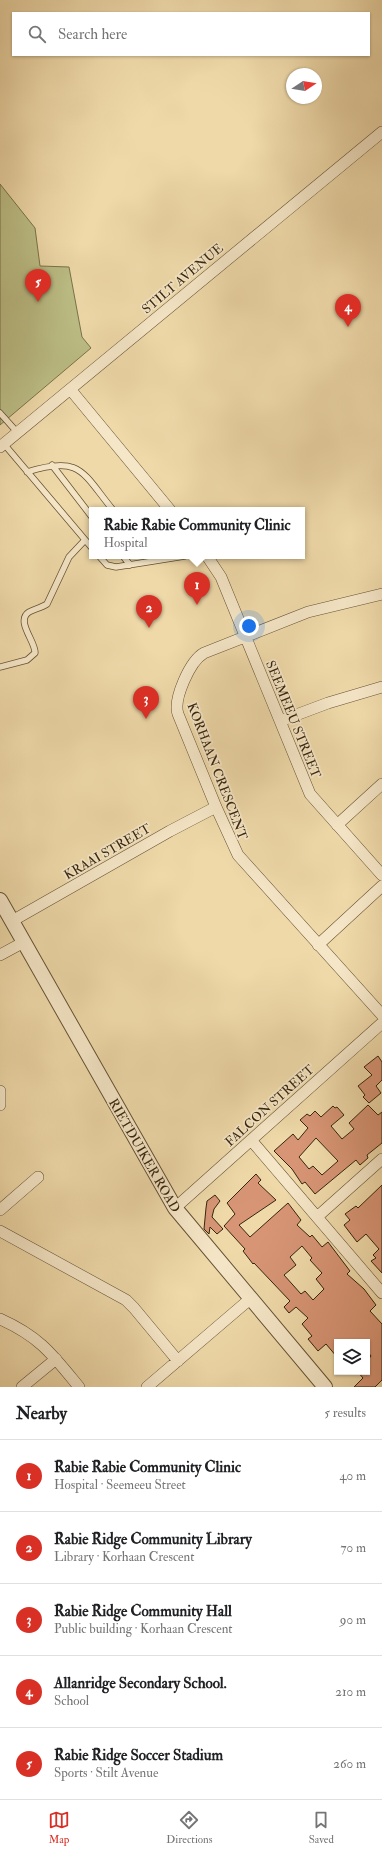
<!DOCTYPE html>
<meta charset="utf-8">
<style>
:root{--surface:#fff;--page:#f6f6f6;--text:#202124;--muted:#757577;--line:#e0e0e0;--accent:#d93025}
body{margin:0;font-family:"IM FELL Double Pica",serif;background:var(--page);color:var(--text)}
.controls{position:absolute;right:12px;bottom:12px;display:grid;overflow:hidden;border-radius:0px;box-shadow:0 1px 3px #0004}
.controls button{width:36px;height:36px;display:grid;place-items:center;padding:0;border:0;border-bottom:1px solid var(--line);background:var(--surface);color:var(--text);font:20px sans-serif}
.compass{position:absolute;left:286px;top:68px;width:36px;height:36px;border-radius:50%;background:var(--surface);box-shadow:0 1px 3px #0004;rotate:78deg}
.you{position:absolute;left:249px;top:626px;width:14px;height:14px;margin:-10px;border:3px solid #fff;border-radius:50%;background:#1a73e8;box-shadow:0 0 0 6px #1a73e833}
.badge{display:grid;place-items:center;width:26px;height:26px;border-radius:50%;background:var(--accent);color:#fff;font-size:13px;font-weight:700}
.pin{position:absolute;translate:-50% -33px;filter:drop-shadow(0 1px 2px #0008)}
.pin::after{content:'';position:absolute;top:21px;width:14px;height:12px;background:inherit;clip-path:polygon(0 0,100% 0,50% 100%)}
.popup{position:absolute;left:89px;top:507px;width:216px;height:52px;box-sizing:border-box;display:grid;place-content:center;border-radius:0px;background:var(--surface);filter:drop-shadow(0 1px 3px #0005);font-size:13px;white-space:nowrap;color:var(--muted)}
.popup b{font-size:15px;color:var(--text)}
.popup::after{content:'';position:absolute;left:50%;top:100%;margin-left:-8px;border:8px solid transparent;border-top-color:var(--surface)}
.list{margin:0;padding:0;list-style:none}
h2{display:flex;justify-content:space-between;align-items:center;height:52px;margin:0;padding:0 16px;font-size:17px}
h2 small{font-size:13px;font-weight:400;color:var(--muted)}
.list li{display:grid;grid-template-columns:26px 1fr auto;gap:12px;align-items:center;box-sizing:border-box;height:72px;padding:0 16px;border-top:1px solid var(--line)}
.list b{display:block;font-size:15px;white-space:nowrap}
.list p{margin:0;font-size:13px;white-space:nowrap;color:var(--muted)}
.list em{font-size:13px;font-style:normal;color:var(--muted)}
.icon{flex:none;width:22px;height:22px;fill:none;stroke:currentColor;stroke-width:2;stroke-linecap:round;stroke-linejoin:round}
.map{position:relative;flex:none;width:382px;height:1387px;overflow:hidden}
.search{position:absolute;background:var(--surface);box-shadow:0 1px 3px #0004;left:12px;right:12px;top:12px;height:44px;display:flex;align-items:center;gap:10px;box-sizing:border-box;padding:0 14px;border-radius:0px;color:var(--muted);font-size:15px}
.sheet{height:412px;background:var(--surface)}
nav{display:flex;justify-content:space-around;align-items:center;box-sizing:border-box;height:56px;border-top:1px solid var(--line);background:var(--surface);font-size:11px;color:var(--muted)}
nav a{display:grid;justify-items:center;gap:2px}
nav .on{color:var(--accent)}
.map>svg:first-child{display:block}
</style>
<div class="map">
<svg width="382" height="1387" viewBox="0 0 382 1387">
<rect width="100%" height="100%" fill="#efd9a9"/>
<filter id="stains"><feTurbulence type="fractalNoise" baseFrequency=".005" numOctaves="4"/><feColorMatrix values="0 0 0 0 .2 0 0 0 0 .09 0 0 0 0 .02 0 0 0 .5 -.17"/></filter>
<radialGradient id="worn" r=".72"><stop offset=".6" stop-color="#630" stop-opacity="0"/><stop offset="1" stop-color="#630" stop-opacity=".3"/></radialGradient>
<path fill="#bcbe86" stroke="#79724a" d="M 0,184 L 35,228 L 40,266 L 69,267 L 82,337 L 91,348 L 0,425 Z"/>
<path fill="#d79575" stroke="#36250e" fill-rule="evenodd" d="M 378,1056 L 382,1062 L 382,1080 L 376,1086 L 381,1093 L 369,1103 L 363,1097 L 365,1095 L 358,1086 L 372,1075 L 364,1067 Z
M 368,1105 L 378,1115 L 382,1112 L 382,1143 L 367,1155 L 368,1158 L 360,1165 L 356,1160 L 315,1194 L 305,1182 L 302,1184 L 292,1169 L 274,1151 L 293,1134 L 298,1140 L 308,1128 L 300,1120 L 307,1114 L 310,1116 L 315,1111 L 321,1117 L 333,1106 L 335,1108 L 337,1107 L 344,1115 L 331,1126 L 342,1139 L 354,1129 L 349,1123 ZM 316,1138 L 338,1161 L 322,1175 L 313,1166 L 309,1169 L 299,1157 Z
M 256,1174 L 261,1180 L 258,1183 L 276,1200 L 239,1225 L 250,1237 L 288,1203 L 301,1220 L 297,1225 L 310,1237 L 312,1235 L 322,1247 L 328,1242 L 350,1271 L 347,1274 L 364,1289 L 376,1305 L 370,1311 L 382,1324 L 382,1380 L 375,1387 L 354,1387 L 363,1378 L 358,1372 L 367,1372 L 367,1361 L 371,1356 L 367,1351 L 367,1342 L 337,1342 L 337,1357 L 326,1344 L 318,1351 L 308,1339 L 312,1336 L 302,1324 L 308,1318 L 296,1307 L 289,1313 L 284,1307 L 290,1301 L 254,1263 L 253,1264 L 243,1251 L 245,1249 L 224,1226 L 235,1214 L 227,1203 ZM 302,1246 L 312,1258 L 310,1260 L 322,1273 L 316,1279 L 324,1289 L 313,1300 L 305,1291 L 301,1294 L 284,1275 L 296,1265 L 290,1257 Z
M 382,1185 L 382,1273 L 371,1261 L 376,1258 L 373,1255 L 379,1249 L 366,1234 L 357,1242 L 344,1225 L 350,1220 L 345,1214 L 356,1206 L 358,1208 Z
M 215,1195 L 220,1201 L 214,1209 L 212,1217 L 223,1229 L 217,1234 L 210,1227 L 209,1234 L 204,1229 L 206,1208 L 207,1201 Z"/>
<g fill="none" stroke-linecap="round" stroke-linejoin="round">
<g stroke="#645235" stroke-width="7">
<path id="service" d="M 0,413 L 17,432
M 4,444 L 92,548
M 52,465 L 92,517
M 27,472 C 81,455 82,472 113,510
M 99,556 L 107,565 L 116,567 L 185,556
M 123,556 L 130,565
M 0,667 L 27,660 L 35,653 C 36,642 15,621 29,612 C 34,609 41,608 47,604 L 69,557 L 85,540"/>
</g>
<g stroke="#645235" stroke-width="12">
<path id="minor" d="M 70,389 L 170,510
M 0,447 L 382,132
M 207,556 L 221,577 L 310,794 L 382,875
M 382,594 L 308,612 L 204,653 C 190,661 173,699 178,714 L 216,807 L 238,855 L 382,1015
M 280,721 L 328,703 L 382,687
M 337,825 L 382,784
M 12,921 L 170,831 L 216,807
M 318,945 L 382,886
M 0,955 L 24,942
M 0,1091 L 0,1105
M 251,1140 L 382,1293
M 175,1208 L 382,1023
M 0,1210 L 38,1177
M 317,1217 L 382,1159
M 0,1231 L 126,1300 L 134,1308 L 178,1361
M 0,1319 C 40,1337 52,1354 79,1387
M 22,1387 L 56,1359
M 147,1387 L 250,1299"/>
</g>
<g stroke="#645235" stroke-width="16">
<path id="tertiary" d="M 0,900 L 175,1208 L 325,1387"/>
</g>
<use href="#service" stroke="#f5e6c7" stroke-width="5.5"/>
<use href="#minor" stroke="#f5e6c7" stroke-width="11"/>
<use href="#tertiary" stroke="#f5e6c7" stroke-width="14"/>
</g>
<g text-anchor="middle" stroke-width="3.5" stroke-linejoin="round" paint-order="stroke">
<g font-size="13" fill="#36250e" stroke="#f5e6c7">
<text transform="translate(182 278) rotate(-40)" y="5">STILT AVENUE</text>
<text transform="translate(294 719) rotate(68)" y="5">SEEMEEU STREET</text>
<text transform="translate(218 771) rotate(69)" y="5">KORHAAN CRESCENT</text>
<text transform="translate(107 851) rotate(-30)" y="5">KRAAI STREET</text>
<text transform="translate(269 1105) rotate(-42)" y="5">FALCON STREET</text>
<text transform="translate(145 1155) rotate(60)" y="5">RIETDUIKER ROAD</text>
</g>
</g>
<rect width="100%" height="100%" filter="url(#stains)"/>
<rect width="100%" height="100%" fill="url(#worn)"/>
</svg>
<div class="controls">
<button><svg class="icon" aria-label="layers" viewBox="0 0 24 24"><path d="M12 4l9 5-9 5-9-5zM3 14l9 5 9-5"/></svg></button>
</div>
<svg class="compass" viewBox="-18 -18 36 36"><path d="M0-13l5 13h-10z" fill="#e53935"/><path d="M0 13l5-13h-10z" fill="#757577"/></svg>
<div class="you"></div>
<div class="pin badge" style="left:197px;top:605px">1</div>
<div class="popup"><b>Rabie Rabie Community Clinic</b>Hospital</div>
<div class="pin badge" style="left:149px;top:628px">2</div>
<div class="pin badge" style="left:146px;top:719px">3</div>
<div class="pin badge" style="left:348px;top:327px">4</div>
<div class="pin badge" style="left:38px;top:302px">5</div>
<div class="search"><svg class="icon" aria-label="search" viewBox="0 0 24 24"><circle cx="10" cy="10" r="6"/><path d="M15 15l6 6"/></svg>Search here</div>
</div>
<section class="sheet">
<h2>Nearby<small>5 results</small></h2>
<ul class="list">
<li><span class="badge">1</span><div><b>Rabie Rabie Community Clinic</b><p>Hospital · Seemeeu Street</p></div><em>40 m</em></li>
<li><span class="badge">2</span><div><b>Rabie Ridge Community Library</b><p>Library · Korhaan Crescent</p></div><em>70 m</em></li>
<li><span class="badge">3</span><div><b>Rabie Ridge Community Hall</b><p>Public building · Korhaan Crescent</p></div><em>90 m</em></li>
<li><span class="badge">4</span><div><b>Allanridge Secondary School.</b><p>School</p></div><em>210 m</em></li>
<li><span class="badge">5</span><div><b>Rabie Ridge Soccer Stadium</b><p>Sports · Stilt Avenue</p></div><em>260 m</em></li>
</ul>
</section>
<nav>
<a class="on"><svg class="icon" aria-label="map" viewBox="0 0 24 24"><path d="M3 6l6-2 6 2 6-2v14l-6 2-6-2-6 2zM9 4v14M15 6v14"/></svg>Map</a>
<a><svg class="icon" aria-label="directions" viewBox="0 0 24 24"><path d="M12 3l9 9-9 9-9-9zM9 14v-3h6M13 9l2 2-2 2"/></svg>Directions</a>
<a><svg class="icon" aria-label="saved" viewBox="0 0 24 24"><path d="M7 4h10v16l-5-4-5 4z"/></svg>Saved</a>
</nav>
